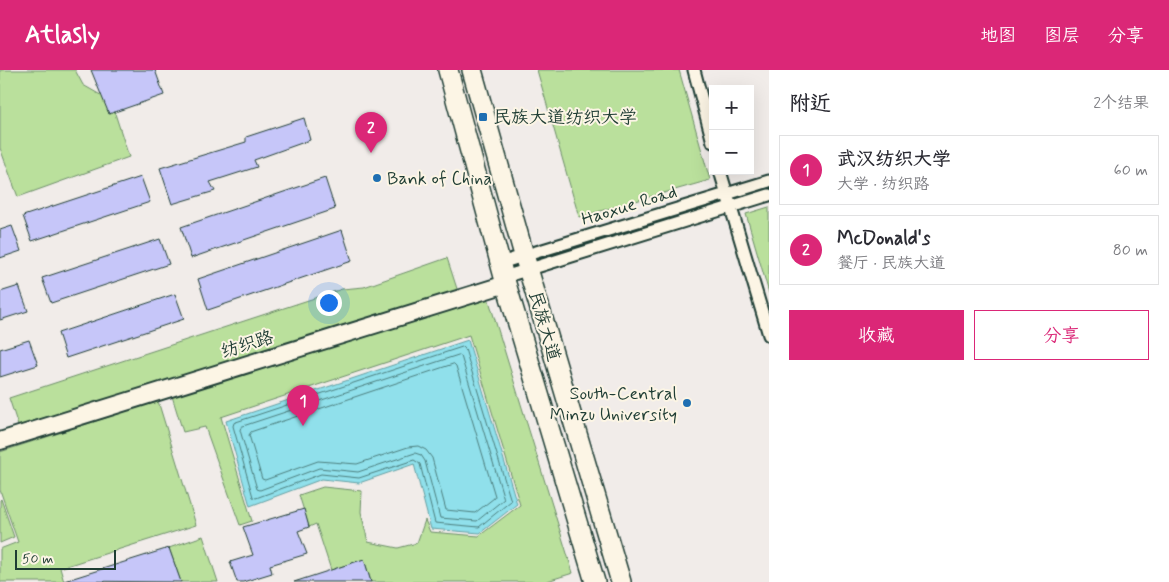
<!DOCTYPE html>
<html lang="zh">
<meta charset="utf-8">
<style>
:root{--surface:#fff;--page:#f7f7f7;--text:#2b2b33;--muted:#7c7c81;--line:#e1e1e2;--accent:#db2777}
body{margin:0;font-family:Mynerve,"LXGW WenKai TC",sans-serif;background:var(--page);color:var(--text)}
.controls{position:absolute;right:15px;top:15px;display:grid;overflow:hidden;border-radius:0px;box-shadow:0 5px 20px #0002}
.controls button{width:45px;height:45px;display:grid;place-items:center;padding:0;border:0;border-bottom:1px solid var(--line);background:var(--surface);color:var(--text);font:25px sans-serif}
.scale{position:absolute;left:15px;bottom:12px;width:101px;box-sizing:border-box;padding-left:5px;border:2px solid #1f3d34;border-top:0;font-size:14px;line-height:18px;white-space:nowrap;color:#1f3d34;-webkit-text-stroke:4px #fcf5e5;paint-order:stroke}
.you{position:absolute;left:328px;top:232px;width:18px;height:18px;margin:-12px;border:4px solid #fff;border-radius:50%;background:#1a73e8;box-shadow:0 0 0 8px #1a73e833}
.badge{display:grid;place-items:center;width:32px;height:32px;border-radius:50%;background:var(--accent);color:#fff;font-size:16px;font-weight:700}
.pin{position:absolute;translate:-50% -41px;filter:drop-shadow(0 1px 2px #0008)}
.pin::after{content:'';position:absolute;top:26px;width:18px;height:15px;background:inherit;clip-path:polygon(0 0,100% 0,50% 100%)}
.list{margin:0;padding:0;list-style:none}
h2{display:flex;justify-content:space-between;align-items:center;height:65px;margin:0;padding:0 20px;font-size:21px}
h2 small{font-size:16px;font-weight:400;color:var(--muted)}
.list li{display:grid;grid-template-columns:32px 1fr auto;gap:15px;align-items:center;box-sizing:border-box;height:70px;margin:0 10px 10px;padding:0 10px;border:1px solid var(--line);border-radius:0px}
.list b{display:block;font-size:19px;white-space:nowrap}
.list p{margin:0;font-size:16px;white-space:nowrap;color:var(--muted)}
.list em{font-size:16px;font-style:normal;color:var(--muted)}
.actions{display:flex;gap:10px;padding:15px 20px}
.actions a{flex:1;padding:11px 0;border:1px solid var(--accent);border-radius:0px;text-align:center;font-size:18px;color:var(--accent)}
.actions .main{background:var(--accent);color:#fff}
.map{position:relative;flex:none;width:769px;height:512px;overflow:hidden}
header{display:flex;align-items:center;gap:30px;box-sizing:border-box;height:70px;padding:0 25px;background:var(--accent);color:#fff}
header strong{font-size:24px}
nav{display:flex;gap:28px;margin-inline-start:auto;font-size:18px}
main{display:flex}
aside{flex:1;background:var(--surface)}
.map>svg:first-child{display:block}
</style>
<header>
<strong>Atlasly</strong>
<nav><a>地图</a><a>图层</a><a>分享</a></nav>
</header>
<main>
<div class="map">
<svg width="769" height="512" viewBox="0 0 769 512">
<rect width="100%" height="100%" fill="#f1ece9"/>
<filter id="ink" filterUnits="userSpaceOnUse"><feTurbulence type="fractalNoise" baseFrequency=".02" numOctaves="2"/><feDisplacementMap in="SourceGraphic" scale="10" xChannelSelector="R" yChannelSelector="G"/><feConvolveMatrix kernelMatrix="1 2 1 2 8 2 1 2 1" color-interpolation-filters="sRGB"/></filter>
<g filter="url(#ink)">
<path fill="#bae09c" stroke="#6c8e68" d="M 0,0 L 75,0 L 83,15 L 111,31 L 129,87 L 18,127 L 0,78 Z
M 537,0 L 679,0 L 710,110 L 579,147 Z
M 769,137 L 769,223 L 746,144 Z
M 447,188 L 460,228 L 21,365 L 9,328 L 342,219 L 364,217 Z
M 487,224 L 573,503 L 544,512 L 371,512 L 364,489 L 331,500 L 316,454 L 309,457 L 299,425 L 323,417 L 362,421 L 361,442 L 368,472 L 398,478 L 417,473 L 425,450 L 430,462 L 479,466 L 520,435 L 469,265 L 221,347 L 252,451 L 240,455 L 205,357 L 183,362 L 172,326 Z
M 158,331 L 196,455 L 60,498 L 64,512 L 0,512 L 0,479 L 18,472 L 0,420 L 0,382 Z
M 1,429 L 14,467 L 0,473 L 0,430 Z
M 203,466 L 218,512 L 181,512 L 169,478 Z"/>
<path fill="#90e0eb" stroke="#639fa2" d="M 468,270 L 517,434 L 480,463 L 431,459 L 414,394 L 359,413 L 322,409 L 250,436 L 226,351 Z"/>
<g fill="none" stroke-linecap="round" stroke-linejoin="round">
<path stroke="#4c7e7d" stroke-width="1" d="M 463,277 L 465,279 L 511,431 L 479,457 L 435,453 L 420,394 L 414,390 L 359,408 L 321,404 L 256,428 L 253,427 L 233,356 L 234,353 Z
M 459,285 L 461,286 L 504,429 L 477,451 L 440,448 L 425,391 L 421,385 L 415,383 L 358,402 L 319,398 L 260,420 L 257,419 L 240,360 L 241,357 Z
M 454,294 L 456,296 L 495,426 L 494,428 L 475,443 L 446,440 L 432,388 L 426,380 L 418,376 L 408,377 L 357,394 L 318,391 L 265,410 L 262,409 L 249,365 L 251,362 Z"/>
</g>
<path fill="#c6c6f9" stroke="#1f3d34" d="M 91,0 L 155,0 L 164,25 L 109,44 Z
M 304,48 L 310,70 L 254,90 L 257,97 L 210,112 L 215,121 L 172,134 L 160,98 L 246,72 L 246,67 Z
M 141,107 L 150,132 L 32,171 L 23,146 Z
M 325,108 L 335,139 L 191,188 L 181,157 Z
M 12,156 L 21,181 L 0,188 L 0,160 Z
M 342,160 L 352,191 L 208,240 L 198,209 Z
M 160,169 L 169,194 L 51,233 L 42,208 Z
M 19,216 L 28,241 L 0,250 L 0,222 Z
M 175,224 L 184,249 L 66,288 L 58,263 Z
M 29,270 L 38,295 L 0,307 L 0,279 Z
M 304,439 L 309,457 L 298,461 L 307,484 L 270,495 L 272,503 L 243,512 L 237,512 L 230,492 L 253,485 L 243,457 Z
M 169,478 L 181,512 L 64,511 Z
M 364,489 L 371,512 L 294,512 L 331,500 Z"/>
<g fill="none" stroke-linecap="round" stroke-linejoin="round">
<g stroke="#1f3d34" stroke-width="15">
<path id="street" d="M 694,0 L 713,72
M 720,101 L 769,265
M 500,193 L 769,111
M 504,207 L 769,125"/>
</g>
<g stroke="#1f3d34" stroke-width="20">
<path id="secondary" d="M 0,371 L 506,214"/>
</g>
<g stroke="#1f3d34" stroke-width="22">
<path id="primary" d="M 448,0 L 504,207 L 595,512
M 472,0 L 524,185 L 621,512"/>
</g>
<use href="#street" stroke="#fcf5e5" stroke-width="11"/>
<use href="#secondary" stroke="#fcf5e5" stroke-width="16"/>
<use href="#primary" stroke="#fcf5e5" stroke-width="19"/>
</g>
</g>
<g fill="#1f6fb2" stroke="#fcf5e5" stroke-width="2">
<rect x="478" y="42" width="10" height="10" rx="2.5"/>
<circle cx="377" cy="108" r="5"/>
<circle cx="687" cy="333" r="5"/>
</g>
<g text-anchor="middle" stroke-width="4" stroke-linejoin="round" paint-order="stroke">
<g font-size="18" fill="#1f3d34" stroke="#fcf5e5" text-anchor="start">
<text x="493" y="53">民族大道纺织大学</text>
<text x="387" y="114">Bank of China</text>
<text x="677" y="329" text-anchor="end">South-Central<tspan x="677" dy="21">Minzu University</tspan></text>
</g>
<g font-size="18" fill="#1f3d34" stroke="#fcf5e5">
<text transform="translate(629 135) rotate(-17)" y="6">Haoxue Road</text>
<text transform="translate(545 256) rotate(74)" y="6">民族大道</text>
<text transform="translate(247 274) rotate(-17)" y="6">纺织路</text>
</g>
</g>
</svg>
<div class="controls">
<button>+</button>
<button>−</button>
</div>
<div class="scale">50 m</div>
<div class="you"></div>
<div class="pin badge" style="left:303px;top:356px">1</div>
<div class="pin badge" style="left:371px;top:83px">2</div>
</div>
<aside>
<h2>附近<small>2个结果</small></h2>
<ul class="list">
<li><span class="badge">1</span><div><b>武汉纺织大学</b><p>大学 · 纺织路</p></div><em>60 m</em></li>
<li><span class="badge">2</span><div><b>McDonald's</b><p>餐厅 · 民族大道</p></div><em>80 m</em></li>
</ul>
<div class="actions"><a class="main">收藏</a><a>分享</a></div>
</aside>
</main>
